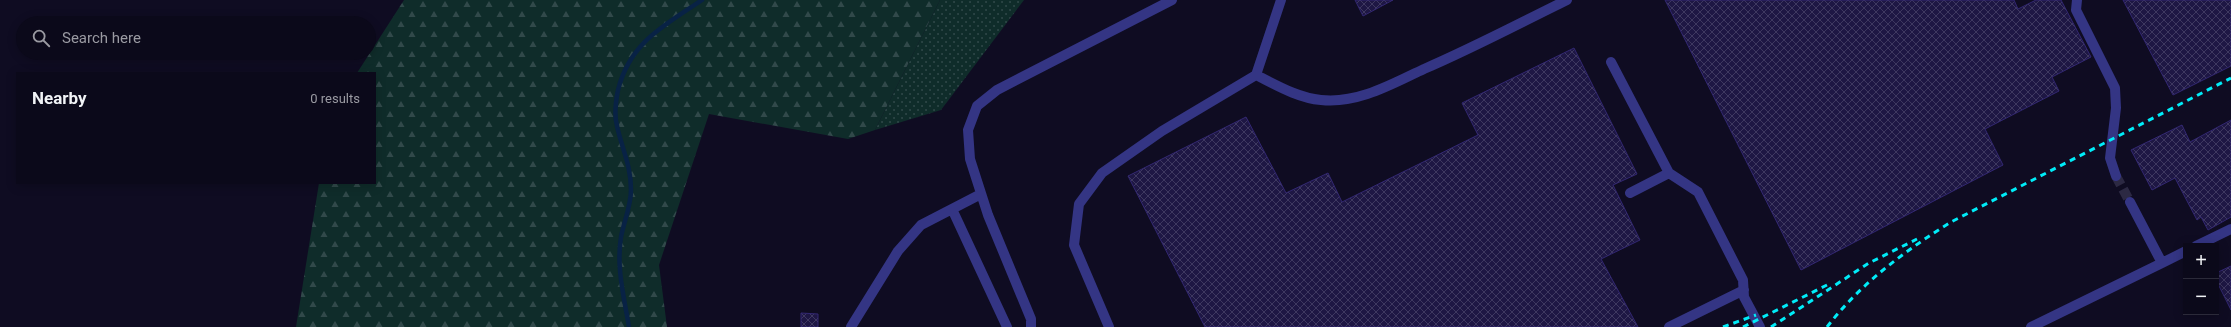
<!DOCTYPE html>
<meta charset="utf-8">
<style>
:root{--surface:#0b091a;--page:#191727;--text:#f1f3f6;--muted:#9a9aa2;--line:#2b2a39}
body{margin:0;font-family:Roboto,sans-serif;background:var(--page);color:var(--text)}
.controls{position:absolute;right:12px;bottom:12px;display:grid;overflow:hidden;border-radius:0px;box-shadow:0 2px 10px #0003}
.controls button{width:36px;height:36px;display:grid;place-items:center;padding:0;border:0;border-bottom:1px solid var(--line);background:var(--surface);color:var(--text);font:20px sans-serif}
.list{margin:0;padding:0;list-style:none}
h2{display:flex;justify-content:space-between;align-items:center;height:52px;margin:0;padding:0 16px;font-size:17px}
h2 small{font-size:13px;font-weight:400;color:var(--muted)}
.icon{flex:none;width:22px;height:22px;fill:none;stroke:currentColor;stroke-width:2;stroke-linecap:round;stroke-linejoin:round}
.map{position:relative;flex:none;width:2231px;height:327px;overflow:hidden}
.search{position:absolute;background:var(--surface);box-shadow:0 2px 10px #0003;left:16px;top:16px;width:360px;height:44px;display:flex;align-items:center;gap:10px;box-sizing:border-box;padding:0 14px;border-radius:22px;color:var(--muted);font-size:15px}
.panel{position:absolute;background:var(--surface);box-shadow:0 2px 10px #0003;left:16px;top:72px;width:360px;height:112px;border-radius:0px}
.map>svg:first-child{display:block}
</style>
<div class="map">
<svg width="2231" height="327" viewBox="0 0 2231 327">
<defs>
<pattern id="grass-dots" width="8" height="8" patternUnits="userSpaceOnUse"><rect width="8" height="8" fill="#0f2c2a"/><path d="M2 2h.1M6 6h.1" fill="none" stroke="#31494a" stroke-width="1.8" stroke-linecap="round"/></pattern>
<pattern id="forest-firs" width="22" height="20" patternUnits="userSpaceOnUse"><rect width="22" height="20" fill="#0f2c2a"/><path d="M5 1l3.5 6h-7zM16 11l3.5 6h-7z" fill="#31494a"/></pattern>
<pattern id="building-cross-hatch" width="8" height="8" patternUnits="userSpaceOnUse"><rect width="8" height="8" fill="#1e1744"/><path d="M0 0l8 8M0 8l8-8" fill="none" stroke="#3e3860"/></pattern>
</defs>
<rect width="100%" height="100%" fill="#0f0c22"/>
<path fill="url(#grass-dots)" d="M 940,0 L 1024,0 L 941,110 L 875,130 Z"/>
<path fill="url(#forest-firs)" d="M 404,0 L 940,0 L 875,130 L 848,139 L 709,114 L 659,265 L 667,327 L 296,327 L 319,183 L 375,183 L 375,73 L 357,73 Z"/>
<g fill="none" stroke-linecap="round" stroke-linejoin="round">
<path stroke="#082245" stroke-width="4.5" d="M 629,327 C 624,297 616,267 621,237 C 624,221 631,206 631,190 C 631,165 622,149 617,126 C 614,115 616,100 618,90 C 630,42 664,26 702,0"/>
</g>
<path fill="url(#building-cross-hatch)" stroke="#322772" d="M 1355,0 L 1393,0 L 1363,16 Z
M 1665,0 L 2014,0 L 2018,9 L 2036,0 L 2061,0 L 2091,57 L 2052,77 L 2059,91 L 1985,129 L 2003,165 L 1801,270 Z
M 2123,0 L 2231,0 L 2231,66 L 2173,95 Z
M 1574,48 L 1637,174 L 1613,185 L 1640,240 L 1601,259 L 1638,327 L 1205,327 L 1128,176 L 1246,117 L 1286,193 L 1328,173 L 1342,202 L 1478,135 L 1462,103 Z
M 2231,120 L 2231,217 L 2208,230 L 2201,217 L 2197,220 L 2175,178 L 2152,190 L 2131,150 L 2182,125 L 2190,142 Z
M 2231,266 L 2231,310 L 2216,280 L 2216,273 Z
M 801,313 L 818,314 L 818,327 L 801,327 Z"/>
<g fill="none" stroke-linecap="round" stroke-linejoin="round">
<path stroke="#2c2943" stroke-width="10" stroke-dasharray="10 5" stroke-linecap="butt" d="M 2116,176 L 2130,202"/>
<path stroke="#343584" stroke-width="10" d="M 2077,0 L 2076,10 L 2115,88 L 2116,108 L 2110,158 L 2116,176
M 1611,62 L 1669,173 L 1698,192 L 1743,280 L 1744,297 L 1760,327
M 1256,75 C 1276,85 1298,98 1321,100 C 1358,104 1392,84 1424,69 C 1473,48 1520,23 1567,0
M 1630,193 L 1669,173
M 952,209 L 1007,327
M 2196,246 L 2231,229
M 2162,263 L 2186,251
M 851,327 L 898,251 L 921,225 L 981,194
M 1031,327 L 1031,319 L 988,215 L 970,159 L 968,130 L 977,106 L 997,90 L 1172,0
M 1109,327 L 1074,245 L 1079,204 L 1102,173 L 1162,131 L 1256,75 L 1281,0
M 1669,327 L 1744,290
M 2031,327 L 2162,263 L 2130,202"/>
<path stroke="#00ecf8" stroke-width="3" stroke-dasharray="6 5" stroke-linecap="butt" d="M 1723,327 L 1756,315
M 1743,327 L 1827,285
M 1771,327 L 1869,263 L 1917,239
M 1827,327 C 1861,283 1905,251 1951,222 L 2231,78"/>
</g>
</svg>
<div class="controls">
<button>+</button>
<button>−</button>
</div>
<div class="search"><svg class="icon" aria-label="search" viewBox="0 0 24 24"><circle cx="10" cy="10" r="6"/><path d="M15 15l6 6"/></svg>Search here</div>
<section class="panel">
<h2>Nearby<small>0 results</small></h2>
<ul class="list">
</ul>
</section>
</div>
